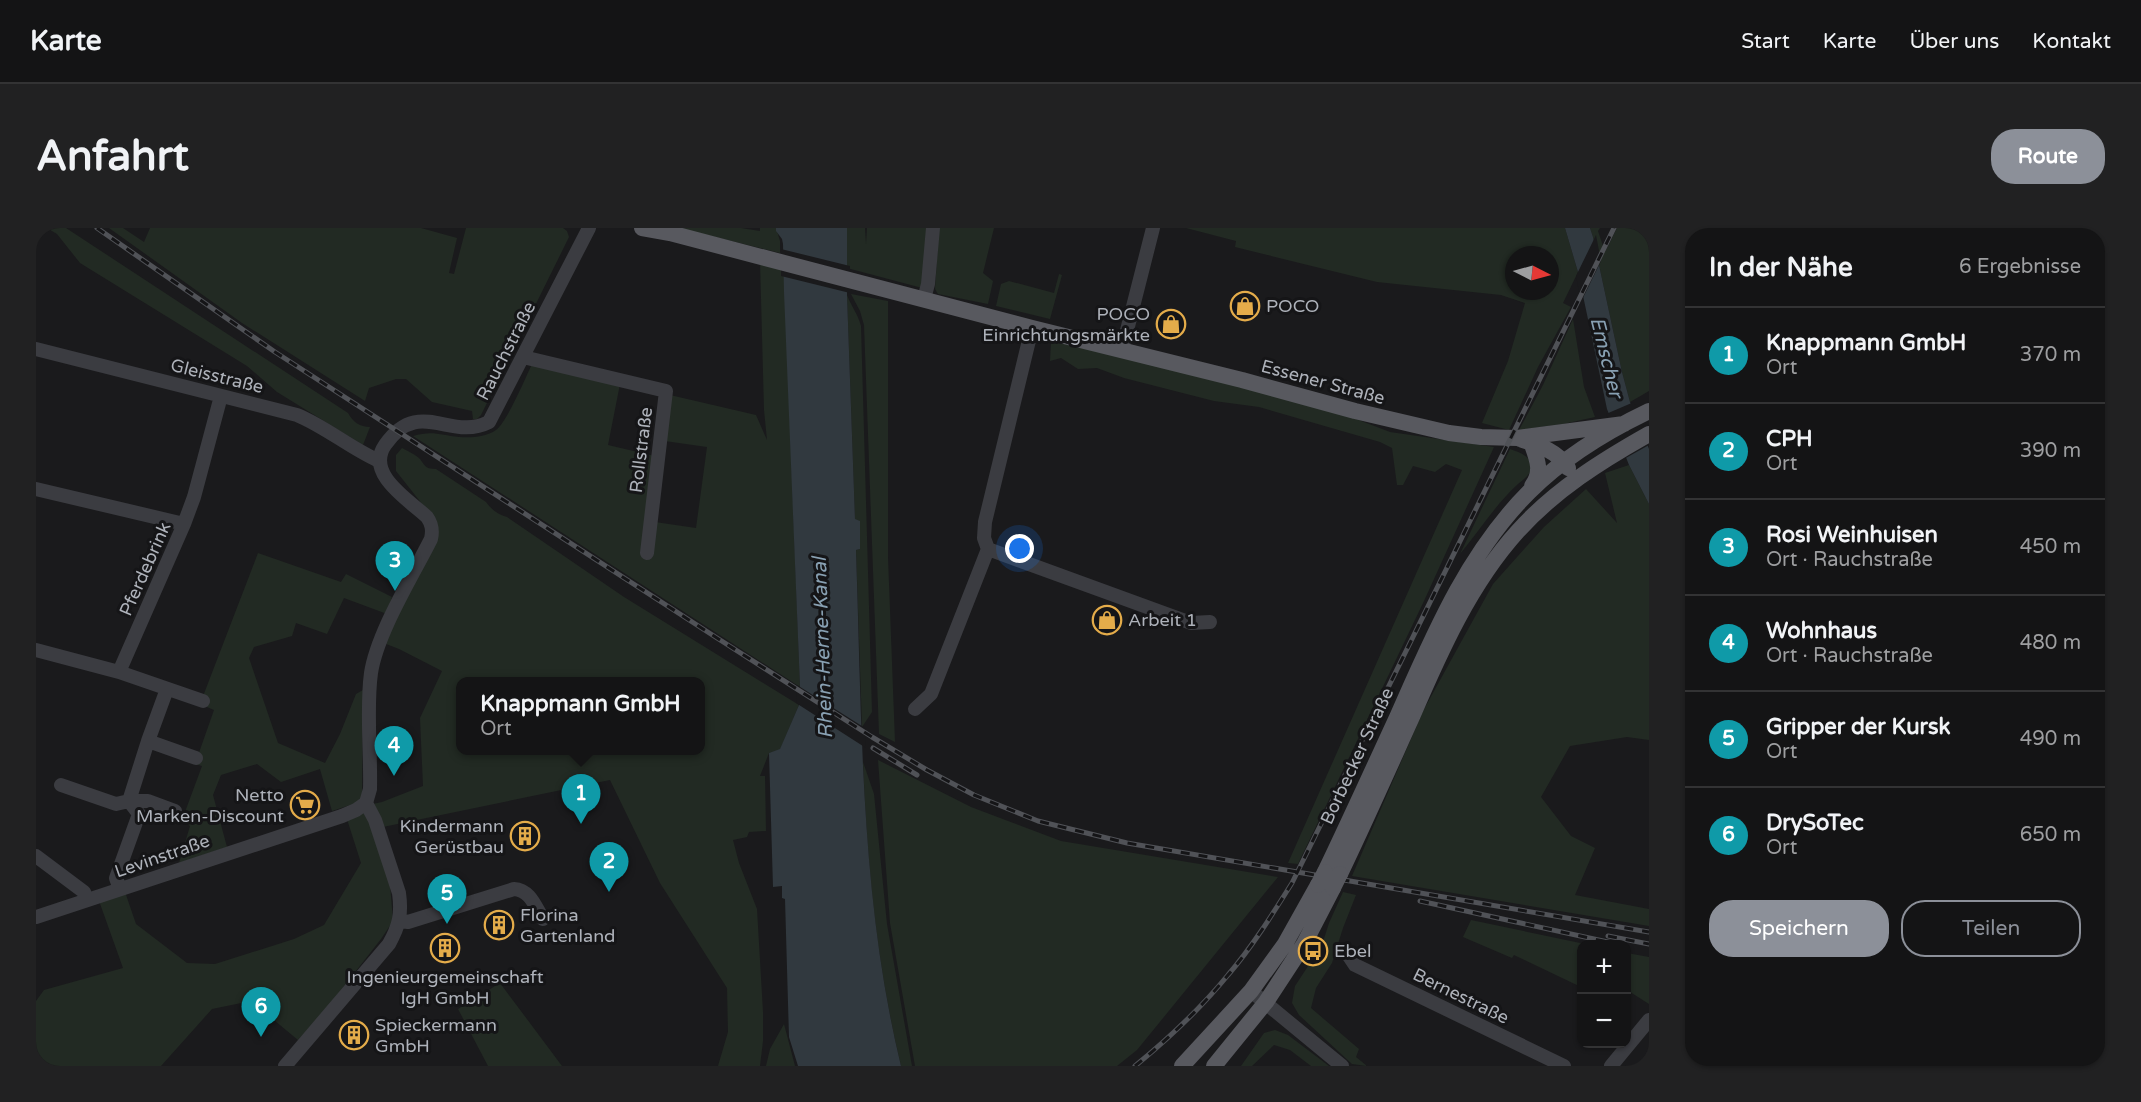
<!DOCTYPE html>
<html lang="de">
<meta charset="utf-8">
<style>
:root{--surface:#141415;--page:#212122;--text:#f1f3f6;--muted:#9d9ea0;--line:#333334;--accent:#8c9099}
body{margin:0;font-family:"Varela Round",sans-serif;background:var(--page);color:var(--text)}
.controls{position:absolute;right:18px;bottom:18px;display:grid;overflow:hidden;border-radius:12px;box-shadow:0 2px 4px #0004}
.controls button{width:54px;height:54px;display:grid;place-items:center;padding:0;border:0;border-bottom:2px solid var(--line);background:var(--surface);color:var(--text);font:30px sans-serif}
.compass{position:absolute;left:1469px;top:18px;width:54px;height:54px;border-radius:50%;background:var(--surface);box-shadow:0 2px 4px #0004;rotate:96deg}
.you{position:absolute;left:984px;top:321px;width:21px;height:21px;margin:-15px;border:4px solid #fff;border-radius:50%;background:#1a73e8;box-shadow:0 0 0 9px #1a73e833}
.badge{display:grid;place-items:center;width:39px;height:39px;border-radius:50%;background:var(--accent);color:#fff;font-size:20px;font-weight:700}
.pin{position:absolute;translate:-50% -50px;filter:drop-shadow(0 2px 3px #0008)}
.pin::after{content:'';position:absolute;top:32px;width:21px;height:18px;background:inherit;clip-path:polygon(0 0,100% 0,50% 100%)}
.popup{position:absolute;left:420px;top:449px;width:249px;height:78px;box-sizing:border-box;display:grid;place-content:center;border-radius:12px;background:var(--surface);filter:drop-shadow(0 2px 4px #0005);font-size:20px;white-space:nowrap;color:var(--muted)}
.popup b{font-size:22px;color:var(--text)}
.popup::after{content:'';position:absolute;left:50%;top:100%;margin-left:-12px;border:12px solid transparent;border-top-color:var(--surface)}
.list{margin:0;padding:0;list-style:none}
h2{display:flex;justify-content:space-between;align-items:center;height:78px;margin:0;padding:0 24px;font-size:26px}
h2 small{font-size:20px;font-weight:400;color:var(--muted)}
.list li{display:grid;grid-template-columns:39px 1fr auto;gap:18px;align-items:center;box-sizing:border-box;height:96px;padding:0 24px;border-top:2px solid var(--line)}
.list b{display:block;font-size:22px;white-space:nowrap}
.list p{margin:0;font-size:20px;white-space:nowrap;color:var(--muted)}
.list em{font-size:20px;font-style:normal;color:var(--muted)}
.actions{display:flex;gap:12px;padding:18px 24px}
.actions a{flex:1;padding:14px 0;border:2px solid var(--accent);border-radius:24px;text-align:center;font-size:21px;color:var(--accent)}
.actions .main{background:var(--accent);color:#fff}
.map{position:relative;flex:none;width:1613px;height:838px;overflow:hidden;border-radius:24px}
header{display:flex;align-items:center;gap:36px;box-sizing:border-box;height:84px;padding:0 30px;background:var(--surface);border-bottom:2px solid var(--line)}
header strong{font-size:28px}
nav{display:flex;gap:33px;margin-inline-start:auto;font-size:21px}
.intro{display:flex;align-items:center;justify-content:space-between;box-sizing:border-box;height:144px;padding:0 36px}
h1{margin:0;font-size:42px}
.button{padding:15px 27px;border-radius:24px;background:var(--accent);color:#fff;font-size:21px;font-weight:700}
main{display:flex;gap:36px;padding:0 36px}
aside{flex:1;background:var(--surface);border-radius:24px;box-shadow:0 2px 4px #0004}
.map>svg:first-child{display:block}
</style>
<header>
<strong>Karte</strong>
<nav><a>Start</a><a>Karte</a><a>Über uns</a><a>Kontakt</a></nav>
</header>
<div class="intro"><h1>Anfahrt</h1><a class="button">Route</a></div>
<main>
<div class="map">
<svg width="1613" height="838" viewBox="0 0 1613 838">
<rect width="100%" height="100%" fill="#1a1a1c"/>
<path fill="#222a23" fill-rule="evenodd" d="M 11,0 L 30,0 L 312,185 C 317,194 324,199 334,199 L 327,217 L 241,164 L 211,138 L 44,35 L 21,6 Z
M 73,0 L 87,0 L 108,14 L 114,0 L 385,0 L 421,10 L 413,45 L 418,46 L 430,0 L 527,0 L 531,3 L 533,9 L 445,187 L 441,191 L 437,191 L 436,183 L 396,174 L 370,151 L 360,151 L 333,160 L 329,173 L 206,95 Z
M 642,0 L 705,0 L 724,3 L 724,0 L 740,0 L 744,13 L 744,25 Z
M 811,0 L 829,0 L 830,16 L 831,0 L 895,0 L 890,61 L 811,40 Z
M 903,0 L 958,0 L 947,45 L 957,53 L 952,76 L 902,66 L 899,61 Z
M 1150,0 L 1529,0 L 1542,44 L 1527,75 L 1535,79 L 1502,139 L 1473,202 L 1446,195 L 1472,133 L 1489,75 L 1465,67 L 1341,54 L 1199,19 L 1200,13 ZM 1478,27 L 1514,27 L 1514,63 L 1478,63 Z
M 1554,0 L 1564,0 L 1562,3 L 1569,24 L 1581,0 L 1613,0 L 1613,163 L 1594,174 L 1586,144 L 1557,9 Z
M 724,33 L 748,38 L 764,459 L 377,208 C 396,202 405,207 423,209 C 435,210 450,209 460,202 C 471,194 489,151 496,136 L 584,156 L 572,217 L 627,230 L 619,294 L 660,300 L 671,219 L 629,213 L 634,167 L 720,187 L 731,212 L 728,182 Z
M 1023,46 L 1026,47 L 1014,91 L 960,78 L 965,56 L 973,53 L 1018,65 Z
M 815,66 L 852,73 L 852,329 L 859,514 L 843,506 L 828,97 L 824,83 Z
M 811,67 C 815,78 822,86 825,98 L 836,484 L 826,499 L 820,322 L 824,321 L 823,293 L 819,292 Z
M 1537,91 L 1548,159 L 1559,189 L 1527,196 L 1483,202 L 1507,157 Z
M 1015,114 L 1033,114 L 1299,183 L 1354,204 L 1458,219 L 1388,373 L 1262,636 L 1252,635 L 1426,242 L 1410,236 L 1399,244 L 1377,238 L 1367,257 L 1361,257 L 1356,220 L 1344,214 L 1223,179 L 1178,173 L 1088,150 L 1061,140 L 1042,141 L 1025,130 L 1014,133 Z
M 366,220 C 372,223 380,227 384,231 C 389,238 390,241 400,241 L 450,274 C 455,281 462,287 471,289 L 588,369 L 763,477 L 744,522 L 733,525 L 724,548 L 729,548 L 730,603 L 713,604 L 711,609 L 697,612 L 703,635 L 721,681 L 727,784 L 727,813 L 724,838 L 682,838 L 692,804 L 691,760 L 624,655 L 574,552 L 342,600 L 332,577 L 346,574 L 387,558 L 384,490 L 406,443 L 363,421 L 345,414 L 397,311 L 394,286 L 360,243 L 360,227 ZM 425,454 L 665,454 L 665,522 L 425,522 Z
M 1474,221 C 1482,224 1494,227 1495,238 C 1496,246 1488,251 1482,256 C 1460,276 1443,303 1424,326 Z
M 1593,237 L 1613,276 L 1613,512 L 1591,509 L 1534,518 L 1505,569 L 1535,608 L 1559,620 L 1539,667 L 1613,681 L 1613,698 L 1316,648 L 1387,483 L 1457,356 L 1508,299 L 1550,261 L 1581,295 L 1569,245 Z
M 222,325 L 305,354 L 310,346 L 356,369 L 351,386 L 308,370 L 291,406 L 260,395 L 256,408 L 218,419 L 213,430 L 242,515 L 289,535 L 304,506 L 320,466 L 327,462 L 326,573 L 296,583 L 284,541 L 245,554 L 221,536 L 185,547 L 177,567 L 191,619 L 143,635 L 154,598 L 146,592 L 166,538 L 159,536 L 178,482 L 164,476 Z
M 842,532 L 935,579 L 1025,613 L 1242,649 L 1101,822 L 1081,838 L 879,838 L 854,695 Z
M 827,534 L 838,566 L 851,696 L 876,838 L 865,838 C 841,739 831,636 827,534 Z
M 331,578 L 354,656 L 357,693 L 345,711 L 291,780 L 262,812 L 215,773 L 176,781 L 125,838 L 0,838 L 0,773 L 8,762 L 87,740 L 62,670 L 88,661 L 100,696 L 151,735 L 179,736 L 258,711 L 288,697 L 325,635 L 310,588 Z
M 1307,664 L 1320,667 L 1307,700 L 1296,735 L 1280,760 L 1275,780 L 1323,821 L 1320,829 L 1331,838 L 1316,836 L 1263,787 L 1256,775 L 1259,758 L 1286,717 L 1293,695 Z
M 1435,692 L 1549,716 L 1546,716 L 1545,759 L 1478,727 L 1476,730 L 1427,709 Z
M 1591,725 L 1613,729 L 1613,776 L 1591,762 Z
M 464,755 L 526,838 L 452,838 L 422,781 Z
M 748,796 L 759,838 L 730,838 L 734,821 Z
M 1239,802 L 1252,807 L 1293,838 L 1275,838 L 1254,822 L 1238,817 L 1216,838 L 1205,838 L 1228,805 Z"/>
<path fill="#31393f" d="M 740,0 L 811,0 L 811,67 L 819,291 L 824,293 L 824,321 L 820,322 C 826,495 824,669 865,838 L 762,838 L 753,809 L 749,671 L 746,670 L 746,658 L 737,659 L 733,525 L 744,521 L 763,477 L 764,459 L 748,64 L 747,16 L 746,11 L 740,3 Z
M 1529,0 L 1554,0 L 1557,9 L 1586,144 L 1594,174 L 1613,221 L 1613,276 L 1593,237 L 1571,181 L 1542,44 Z"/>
<path fill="#1a1a1c" d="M 1560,7 L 1565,33 L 1545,74 L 1540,48 Z
M 745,21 L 814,38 L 814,65 L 745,48 Z
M 1598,174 L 1613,213 L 1613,217 L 1588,231 L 1570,186 Z
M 761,457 L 829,500 L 830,520 L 760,475 Z"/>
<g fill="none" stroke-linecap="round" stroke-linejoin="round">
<path stroke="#3b3c41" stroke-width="14" d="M 888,71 L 892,56 L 897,0
M 0,121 L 261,187 C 290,199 314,220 343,233
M 1086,122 L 1117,0
M 487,129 L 630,163 L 611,325
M 0,261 L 148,296
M 952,321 L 1155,395 L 1174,394
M 0,422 L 83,444 L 148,296 L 158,269 L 185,168
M 83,444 L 167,473
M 879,481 L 895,466 L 952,321 L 948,310 L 949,294 L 996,100
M 112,513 L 160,530
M 25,557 L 80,576 L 93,573 L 112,573 L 139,583
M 330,575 L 334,561 C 335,524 330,481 335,445 C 341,405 376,349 395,311 C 397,302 396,296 391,289 C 373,272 329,246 349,217 C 383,168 414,214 453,194 L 553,0
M 0,628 L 48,664 L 51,672
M 84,661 L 80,650 L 103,586 L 93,573 L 112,513 L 131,461
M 0,689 L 306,588 L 320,582 L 330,575
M 364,693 L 372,694 L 478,661 C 494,662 499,678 507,691
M 1311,725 L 1319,737 L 1528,838
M 1215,763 L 1306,838
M 249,838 L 353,716 C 363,698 366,686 363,665 L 339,592 L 330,575
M 1575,838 L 1613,792"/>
<path stroke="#58595f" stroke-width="16" d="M 606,0 L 634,5 L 996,100 L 1206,152 L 1319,183 L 1413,205 L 1445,209 L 1481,210 L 1588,196
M 1484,211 C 1502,217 1522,223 1532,240
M 1495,214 C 1501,231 1507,243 1496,258
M 1289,644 C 1314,592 1338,539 1362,487 C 1397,408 1431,326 1493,264 C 1527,230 1569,204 1613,183
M 1304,646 C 1329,594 1352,542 1376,489 C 1404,424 1434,356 1482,303 C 1519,262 1565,233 1613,206
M 1146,838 L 1215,763 L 1249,716 L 1282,657
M 1178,838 L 1230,774 L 1268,716 L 1297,660"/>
<g stroke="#505257" stroke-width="5">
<path id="rail" d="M 61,0 L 239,124 L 681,410 L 836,509 L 891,542 L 938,567 L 1002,593 L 1091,615 L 1613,704
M 837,520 L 881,547
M 1384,673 L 1581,716
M 1572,708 L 1613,716
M 1099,838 C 1132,811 1165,780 1192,747 C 1216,719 1236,687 1256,655 L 1578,0"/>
</g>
<use href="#rail" stroke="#151517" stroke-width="3" stroke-dasharray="9" stroke-linecap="butt"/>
<path stroke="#58595f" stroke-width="16" d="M 1282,657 L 1289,644
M 1297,660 L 1304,646"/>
</g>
<defs>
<g id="shop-ring" transform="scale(1.5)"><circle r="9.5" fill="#151517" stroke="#e4ac4a" stroke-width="1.5"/><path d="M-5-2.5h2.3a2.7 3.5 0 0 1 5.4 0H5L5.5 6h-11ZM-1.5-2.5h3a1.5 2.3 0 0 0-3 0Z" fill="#e4ac4a"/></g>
<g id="supermarket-ring" transform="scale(1.5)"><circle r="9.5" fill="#151517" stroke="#e4ac4a" stroke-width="1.5"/><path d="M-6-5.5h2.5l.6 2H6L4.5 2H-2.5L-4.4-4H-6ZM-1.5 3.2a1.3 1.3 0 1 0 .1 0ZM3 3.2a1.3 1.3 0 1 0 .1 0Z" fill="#e4ac4a"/></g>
<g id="building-ring" transform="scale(1.5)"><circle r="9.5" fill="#151517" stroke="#e4ac4a" stroke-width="1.5"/><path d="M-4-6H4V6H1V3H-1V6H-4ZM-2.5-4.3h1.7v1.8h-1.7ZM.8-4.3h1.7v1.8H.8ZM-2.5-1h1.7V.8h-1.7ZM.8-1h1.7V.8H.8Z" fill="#e4ac4a"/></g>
<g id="bus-ring" transform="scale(1.5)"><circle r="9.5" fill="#151517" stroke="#e4ac4a" stroke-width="1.5"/><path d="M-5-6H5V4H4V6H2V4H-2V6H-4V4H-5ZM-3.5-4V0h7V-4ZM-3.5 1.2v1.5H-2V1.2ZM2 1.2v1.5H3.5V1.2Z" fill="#e4ac4a"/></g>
</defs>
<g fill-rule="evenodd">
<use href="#shop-ring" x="1209" y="78"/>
<use href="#shop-ring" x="1135" y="96"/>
<use href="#shop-ring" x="1071" y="392"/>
<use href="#supermarket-ring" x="269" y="577"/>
<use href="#building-ring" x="489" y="608"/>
<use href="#building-ring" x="463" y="697"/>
<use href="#building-ring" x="409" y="720"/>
<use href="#bus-ring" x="1277" y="723"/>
<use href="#building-ring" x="318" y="807"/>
</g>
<g text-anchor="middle" stroke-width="6" stroke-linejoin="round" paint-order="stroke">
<g font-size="18" fill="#aeb2ba" stroke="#151517" text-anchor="start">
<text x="1230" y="84">POCO</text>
<text x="1114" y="92" text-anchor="end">POCO<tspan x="1114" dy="21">Einrichtungsmärkte</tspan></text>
<text x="1092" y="398">Arbeit 1</text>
<text x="248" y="573" text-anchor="end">Netto<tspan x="248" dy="21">Marken-Discount</tspan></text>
<text x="468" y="604" text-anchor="end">Kindermann<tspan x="468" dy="21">Gerüstbau</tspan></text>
<text x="484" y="693">Florina<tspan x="484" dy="21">Gartenland</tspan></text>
<text x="1298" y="729">Ebel</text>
<text x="409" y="755" text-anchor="middle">Ingenieurgemeinschaft<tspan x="409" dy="21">IgH GmbH</tspan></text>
<text x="339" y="803">Spieckermann<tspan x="339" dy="21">GmbH</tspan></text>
</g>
<g font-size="18" fill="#aeb2ba" stroke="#151517">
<text transform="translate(470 123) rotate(-63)" y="6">Rauchstraße</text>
<text transform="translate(181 148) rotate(14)" y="6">Gleisstraße</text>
<text transform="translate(1287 154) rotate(15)" y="6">Essener Straße</text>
<text transform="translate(605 222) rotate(-83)" y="6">Rollstraße</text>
<text transform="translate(109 341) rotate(-66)" y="6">Pferdebrink</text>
<text transform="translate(1321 528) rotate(-65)" y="6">Borbecker Straße</text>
<text transform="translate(126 628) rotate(-19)" y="6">Levinstraße</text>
<text transform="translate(1425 768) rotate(26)" y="6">Bernestraße</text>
</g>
<g font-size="20" font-style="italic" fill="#88a0b2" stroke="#151517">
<text transform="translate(1571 129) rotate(76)" y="7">Emscher</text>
<text transform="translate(786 420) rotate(-92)" y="7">Rhein-Herne-Kanal</text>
</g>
</g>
</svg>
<div class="controls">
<button>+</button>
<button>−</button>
</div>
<svg class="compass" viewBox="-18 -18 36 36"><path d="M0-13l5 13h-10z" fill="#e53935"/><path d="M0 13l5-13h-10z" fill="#9d9ea0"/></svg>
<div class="you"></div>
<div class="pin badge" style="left:545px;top:596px;background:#0f9aa8">1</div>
<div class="popup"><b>Knappmann GmbH</b>Ort</div>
<div class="pin badge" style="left:573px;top:664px;background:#0f9aa8">2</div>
<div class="pin badge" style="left:359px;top:363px;background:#0f9aa8">3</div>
<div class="pin badge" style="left:358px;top:548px;background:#0f9aa8">4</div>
<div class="pin badge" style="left:411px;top:696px;background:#0f9aa8">5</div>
<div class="pin badge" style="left:225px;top:809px;background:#0f9aa8">6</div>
</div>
<aside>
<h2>In der Nähe<small>6 Ergebnisse</small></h2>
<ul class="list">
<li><span class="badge" style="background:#0f9aa8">1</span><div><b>Knappmann GmbH</b><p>Ort</p></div><em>370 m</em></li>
<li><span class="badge" style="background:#0f9aa8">2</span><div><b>CPH</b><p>Ort</p></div><em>390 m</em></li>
<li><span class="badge" style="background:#0f9aa8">3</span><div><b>Rosi Weinhuisen</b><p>Ort · Rauchstraße</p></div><em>450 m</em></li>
<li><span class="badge" style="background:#0f9aa8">4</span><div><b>Wohnhaus</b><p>Ort · Rauchstraße</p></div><em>480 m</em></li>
<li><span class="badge" style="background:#0f9aa8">5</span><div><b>Gripper der Kursk</b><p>Ort</p></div><em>490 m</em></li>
<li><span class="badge" style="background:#0f9aa8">6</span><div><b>DrySoTec</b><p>Ort</p></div><em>650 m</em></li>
</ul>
<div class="actions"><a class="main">Speichern</a><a>Teilen</a></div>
</aside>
</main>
